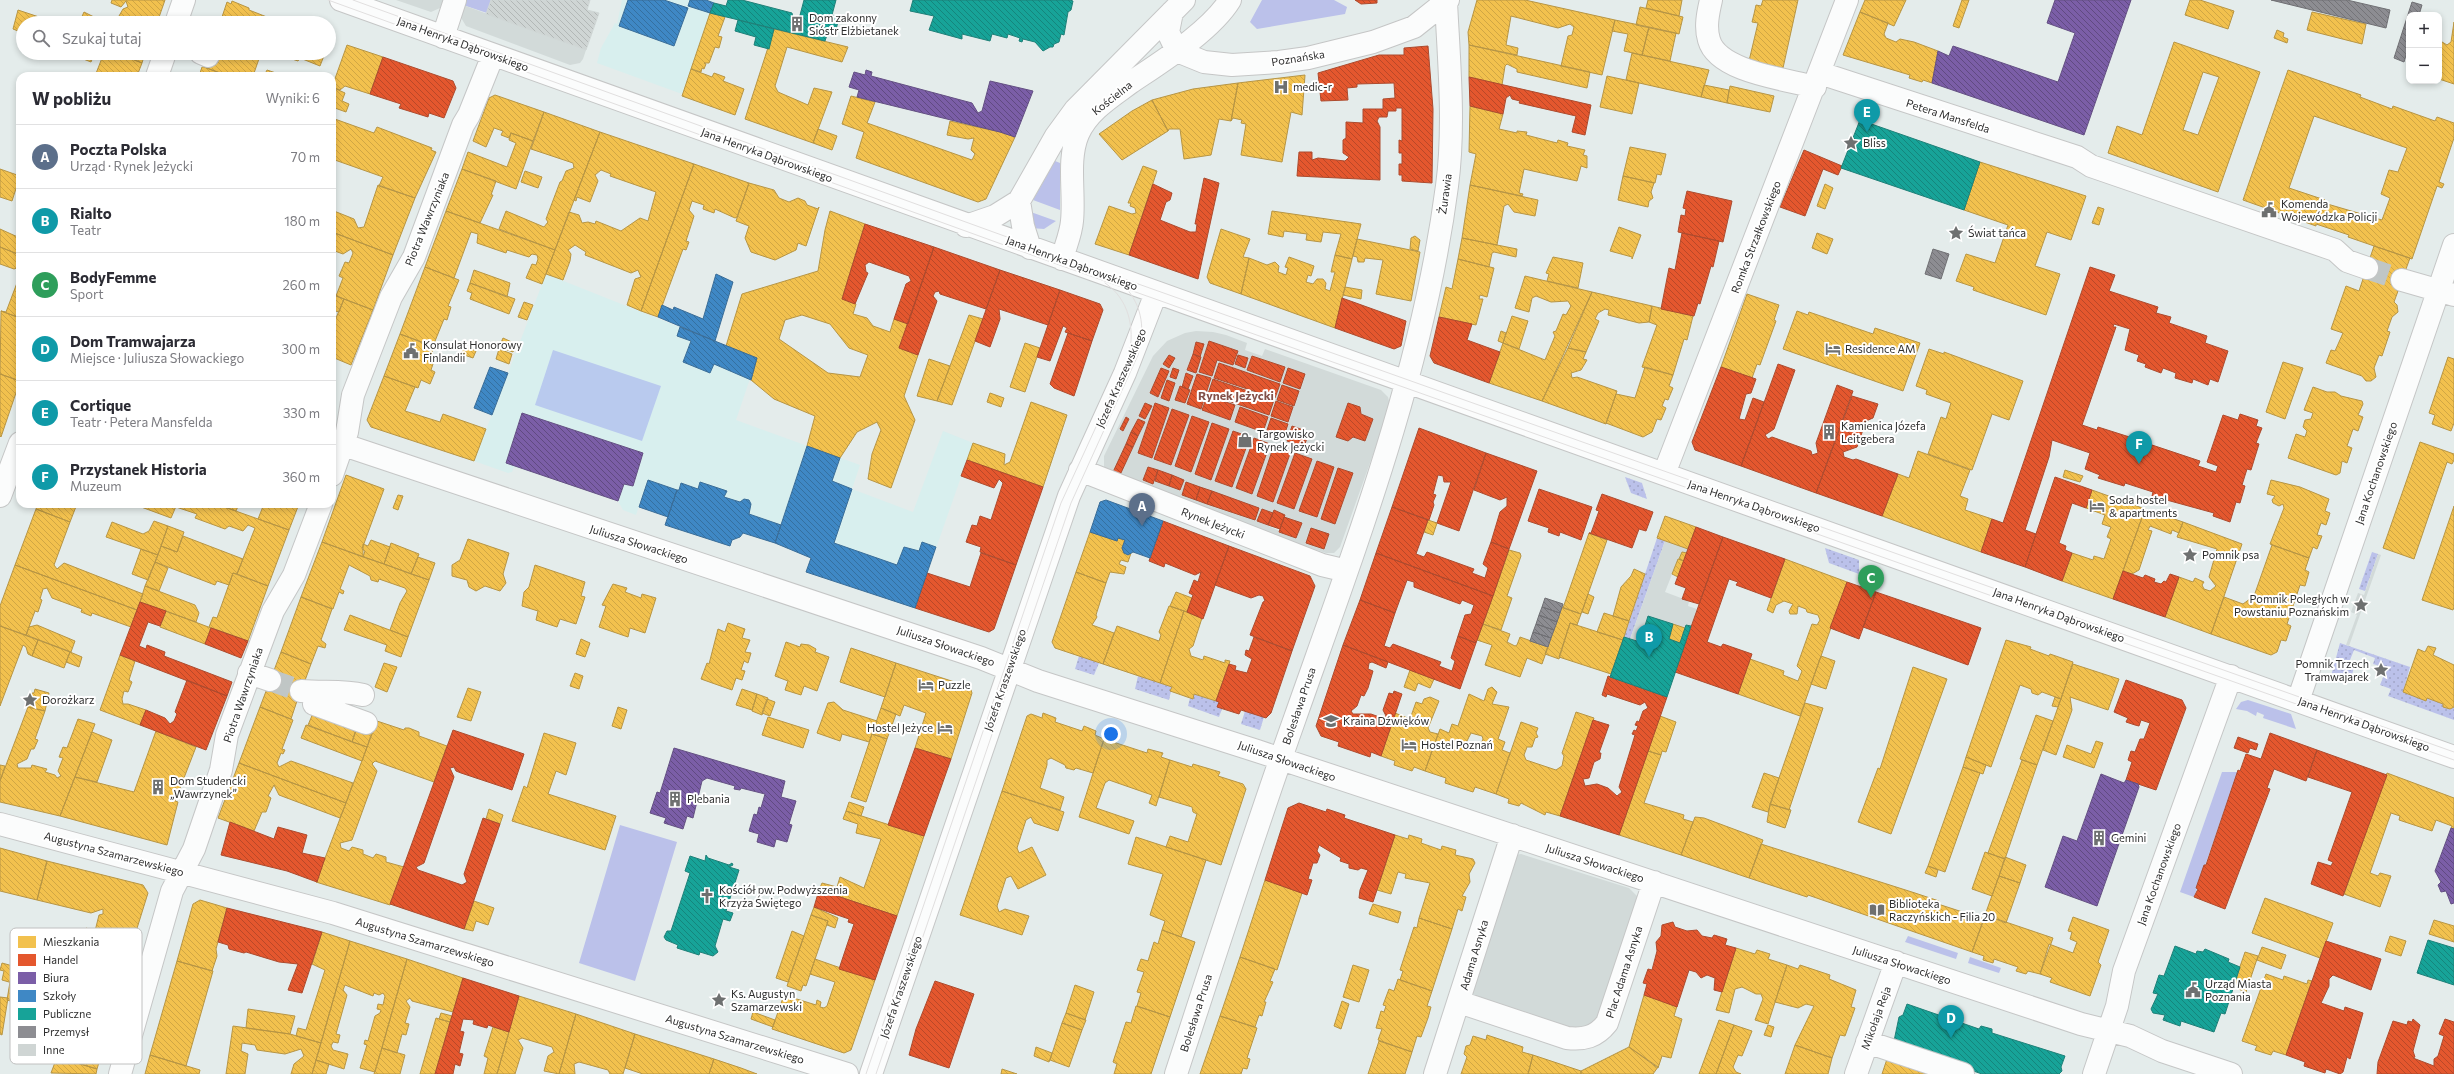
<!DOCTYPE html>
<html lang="pl">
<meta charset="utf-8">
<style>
:root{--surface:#fff;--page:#f2f2f3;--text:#2b2b33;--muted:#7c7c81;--line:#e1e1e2;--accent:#6e7070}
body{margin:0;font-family:Commissioner,sans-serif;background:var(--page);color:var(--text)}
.controls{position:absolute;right:12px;top:12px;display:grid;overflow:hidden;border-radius:8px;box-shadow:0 2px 6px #0003}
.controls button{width:36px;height:36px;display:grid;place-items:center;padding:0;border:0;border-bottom:1px solid var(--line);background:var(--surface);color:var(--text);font:20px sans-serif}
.you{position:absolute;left:1111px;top:734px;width:14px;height:14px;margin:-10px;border:3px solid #fff;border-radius:50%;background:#1a73e8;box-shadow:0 0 0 6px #1a73e833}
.badge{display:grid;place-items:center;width:26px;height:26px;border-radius:50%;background:var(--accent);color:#fff;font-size:13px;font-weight:700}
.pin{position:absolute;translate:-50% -33px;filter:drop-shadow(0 1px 2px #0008)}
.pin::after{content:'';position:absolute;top:21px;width:14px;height:12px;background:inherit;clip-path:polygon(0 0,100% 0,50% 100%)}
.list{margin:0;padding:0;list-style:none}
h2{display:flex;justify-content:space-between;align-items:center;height:52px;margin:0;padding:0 16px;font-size:17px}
h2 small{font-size:13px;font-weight:400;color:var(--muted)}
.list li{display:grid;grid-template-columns:26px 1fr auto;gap:12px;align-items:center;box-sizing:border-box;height:64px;padding:0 16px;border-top:1px solid var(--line)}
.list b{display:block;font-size:15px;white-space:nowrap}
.list p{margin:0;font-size:13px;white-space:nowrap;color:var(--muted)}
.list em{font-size:13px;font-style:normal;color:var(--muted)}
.icon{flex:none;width:22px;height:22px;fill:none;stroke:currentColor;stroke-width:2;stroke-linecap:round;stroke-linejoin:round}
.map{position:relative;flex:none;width:2454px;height:1074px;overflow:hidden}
.search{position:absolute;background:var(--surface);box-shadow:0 2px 6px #0003;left:16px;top:16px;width:320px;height:44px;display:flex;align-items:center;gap:10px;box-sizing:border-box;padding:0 14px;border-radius:22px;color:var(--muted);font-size:15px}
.panel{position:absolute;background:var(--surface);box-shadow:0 2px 6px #0003;left:16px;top:72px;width:320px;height:436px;border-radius:12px}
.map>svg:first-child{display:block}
</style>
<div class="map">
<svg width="2454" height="1074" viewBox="0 0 2454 1074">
<defs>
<pattern id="garden-dots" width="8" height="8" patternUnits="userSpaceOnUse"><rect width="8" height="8" fill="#bbc1ea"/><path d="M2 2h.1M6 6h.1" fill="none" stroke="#a1a6c9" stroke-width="1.8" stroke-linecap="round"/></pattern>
<pattern id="homes-back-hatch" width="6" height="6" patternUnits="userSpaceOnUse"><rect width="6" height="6" fill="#f2c14e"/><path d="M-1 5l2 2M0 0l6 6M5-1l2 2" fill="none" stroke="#d0a644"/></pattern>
<pattern id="shops-back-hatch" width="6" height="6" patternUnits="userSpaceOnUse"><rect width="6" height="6" fill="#e4572e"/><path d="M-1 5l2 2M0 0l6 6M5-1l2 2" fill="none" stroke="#b94828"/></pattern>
<pattern id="offices-back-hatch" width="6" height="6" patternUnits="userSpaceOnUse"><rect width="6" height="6" fill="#7b5ea7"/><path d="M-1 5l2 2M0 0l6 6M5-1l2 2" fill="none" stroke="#604a81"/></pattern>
<pattern id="schools-back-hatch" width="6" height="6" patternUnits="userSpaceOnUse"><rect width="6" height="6" fill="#3f88c5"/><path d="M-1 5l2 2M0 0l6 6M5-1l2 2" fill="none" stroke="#3570a0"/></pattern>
<pattern id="public-back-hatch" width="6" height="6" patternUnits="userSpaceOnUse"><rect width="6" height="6" fill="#17a398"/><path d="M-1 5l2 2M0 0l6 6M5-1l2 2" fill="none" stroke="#15857c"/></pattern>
<pattern id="industry-back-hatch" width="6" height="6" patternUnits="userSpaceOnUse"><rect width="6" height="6" fill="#8d8d92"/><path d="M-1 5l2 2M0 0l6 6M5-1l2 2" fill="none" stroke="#747478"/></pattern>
<pattern id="building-back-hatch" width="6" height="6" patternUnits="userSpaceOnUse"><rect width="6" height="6" fill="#cfd5d4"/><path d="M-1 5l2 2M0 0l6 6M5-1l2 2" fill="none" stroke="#b2b7b6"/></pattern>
</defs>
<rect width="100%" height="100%" fill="#e4eceb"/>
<path fill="#d8efee" d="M 622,0 L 715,0 L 682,94 L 597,63 L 601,48 L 615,23 L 617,24 Z
M 546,274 L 757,358 L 736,420 L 860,465 L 852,489 L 913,512 L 943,431 L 973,443 L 915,608 L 806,572 L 811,558 L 775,543 L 743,533 L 740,537 L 732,540 L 730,546 L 665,525 L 677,490 L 648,480 L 636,515 L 623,510 L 618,501 L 542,475 L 514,467 L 512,472 L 508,473 L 474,461 Z"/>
<path fill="#bbc1ea" d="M 465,0 L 491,0 L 487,13 L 463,5 Z
M 1262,0 L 1334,0 L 1347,7 L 1345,14 L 1257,29 L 1250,22 Z
M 1055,161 L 1060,163 L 1060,210 L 1033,200 Z
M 1028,211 L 1056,221 L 1044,229 L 1031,228 Z
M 2248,700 L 2291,714 L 2296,729 L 2263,718 L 2264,715 L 2257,712 L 2256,716 L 2247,711 L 2236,709 L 2241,702 Z
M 2222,772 L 2238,772 L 2194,897 L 2180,892 Z
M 620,825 L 677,842 L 635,981 L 579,963 Z
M 1908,936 L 1958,953 L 1956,959 L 1905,942 Z
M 1970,957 L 2001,968 L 1999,973 L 1968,963 Z"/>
<path fill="url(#garden-dots)" d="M 1625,477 L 1642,483 L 1647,499 L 1631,493 Z
M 1657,538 L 1665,541 L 1630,639 L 1624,637 Z
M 1825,548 L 1859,560 L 1859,574 L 1829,563 Z
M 2372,552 L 2378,554 L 2365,591 L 2359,589 Z
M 2340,643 L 2410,667 L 2403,692 L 2426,701 L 2427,698 L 2443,704 L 2443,707 L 2450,709 L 2454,707 L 2454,720 L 2388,696 L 2391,689 L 2380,685 L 2384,675 L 2377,672 L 2380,666 L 2373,664 L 2375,658 L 2354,650 L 2348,665 L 2354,667 L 2352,675 L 2337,678 L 2331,676 Z
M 1079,656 L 1099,663 L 1094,675 L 1075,669 Z
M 1138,676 L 1172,687 L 1169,700 L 1135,689 Z
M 1194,694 L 1219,702 L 1217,707 L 1222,709 L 1219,717 L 1188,706 L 1190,698 L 1193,699 Z
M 1245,711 L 1264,717 L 1260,730 L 1241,724 Z"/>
<path fill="#b9caee" d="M 553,350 L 661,386 L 642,441 L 535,405 Z"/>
<path fill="#d2dad9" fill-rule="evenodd" d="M 396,0 L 445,0 L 440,8 L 431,12 Z
M 463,5 L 586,50 L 583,59 L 580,63 L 570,65 L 466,26 L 460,16 Z
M 1196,331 L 1213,332 L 1226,335 L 1247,343 L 1245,350 L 1262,356 L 1265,349 L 1381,390 L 1388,397 L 1390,405 L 1386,418 L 1340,547 L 1334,553 L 1326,553 L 1302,545 L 1104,468 L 1104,456 L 1153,356 L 1167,341 L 1185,333 ZM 1196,342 L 1204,345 L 1196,372 L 1187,369 ZM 1209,342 L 1238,351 L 1233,365 L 1217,360 L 1212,376 L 1199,372 ZM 1238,355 L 1248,358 L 1245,367 L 1235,364 ZM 1252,356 L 1285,367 L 1280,382 L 1247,370 ZM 1220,363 L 1280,384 L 1275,398 L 1215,378 ZM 1161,368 L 1169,372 L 1158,397 L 1150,393 ZM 1288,368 L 1305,374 L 1300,389 L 1283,383 ZM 1186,373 L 1193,376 L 1184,403 L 1175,400 ZM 1197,374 L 1211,379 L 1200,409 L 1187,404 ZM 1213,379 L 1274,400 L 1269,415 L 1208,393 ZM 1167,380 L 1175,383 L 1169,401 L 1161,398 ZM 1282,385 L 1294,406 L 1277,400 ZM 1207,396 L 1235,405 L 1230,420 L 1202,410 ZM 1277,402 L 1293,407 L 1288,422 L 1271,416 ZM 1145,403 L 1151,406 L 1145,419 L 1139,416 ZM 1348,403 L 1360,407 L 1361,414 L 1372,419 L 1365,441 L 1353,437 L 1347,441 L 1336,437 ZM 1155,404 L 1169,409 L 1151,458 L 1138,453 ZM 1240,407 L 1263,432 L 1235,422 ZM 1172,409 L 1189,415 L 1171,465 L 1154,459 ZM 1192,416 L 1209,422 L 1191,472 L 1175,466 ZM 1271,418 L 1283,439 L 1266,433 ZM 1138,419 L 1145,422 L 1120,475 L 1113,472 ZM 1212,424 L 1229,430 L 1211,479 L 1195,473 ZM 1292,426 L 1309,432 L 1304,447 ZM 1233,432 L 1250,437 L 1232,487 L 1215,481 ZM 1254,438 L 1270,444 L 1252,494 L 1236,488 ZM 1274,446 L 1291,451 L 1273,502 L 1257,495 ZM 1295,453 L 1311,459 L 1293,509 L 1277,503 ZM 1317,461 L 1334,467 L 1316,517 L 1299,511 ZM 1148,467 L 1184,480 L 1180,490 L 1155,481 L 1153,484 L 1143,480 ZM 1338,469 L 1353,474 L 1335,524 L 1321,519 ZM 1186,483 L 1259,508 L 1255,520 L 1182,495 ZM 1262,509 L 1273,513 L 1274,510 L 1285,515 L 1284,517 L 1301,523 L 1296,538 L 1257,521 Z
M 1665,541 L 1688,549 L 1684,561 L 1678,559 L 1665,592 L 1689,601 L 1688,606 L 1697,609 L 1691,626 L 1686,625 L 1680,643 L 1646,624 L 1640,642 L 1630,639 Z
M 2378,554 L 2381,555 L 2349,646 L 2346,645 L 2357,615 L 2351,612 L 2358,593 L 2364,595 Z
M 1521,854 L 1629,888 L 1638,897 L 1602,1019 L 1581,1034 L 1472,996 L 1471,991 L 1516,855 Z"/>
<path fill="url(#homes-back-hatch)" stroke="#b79544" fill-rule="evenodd" d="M 112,0 L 165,0 L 157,23 L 115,23 L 123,9 L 128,7 L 126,1 L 121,7 L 111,3 Z
M 1477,0 L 1525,0 L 1615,20 L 1602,75 L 1561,66 L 1568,36 L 1572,35 L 1574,27 L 1570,24 L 1558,28 L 1511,16 L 1506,45 L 1518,48 L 1517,55 L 1469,45 L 1468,32 Z
M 1648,0 L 1682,0 L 1679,16 L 1646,8 Z
M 1763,0 L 1798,0 L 1783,68 L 1749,61 L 1758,23 L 1752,22 L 1754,14 L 1756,5 L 1761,6 Z
M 1865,0 L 1906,0 L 1894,26 L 1860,12 Z
M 1962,0 L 1969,0 L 1959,28 L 1953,26 Z
M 2190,0 L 2200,0 L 2234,11 L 2228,29 L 2185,15 Z
M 232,1 L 249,8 L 249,10 L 272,19 L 271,23 L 220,23 L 227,2 L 231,4 Z
M 1640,7 L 1683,17 L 1679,34 L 1636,25 Z
M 18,10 L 39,17 L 37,23 L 23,23 L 23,33 L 13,29 Z
M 84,12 L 98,19 L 96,23 L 79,23 Z
M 1860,12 L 1888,23 L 1884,34 L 1886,38 L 1896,42 L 1900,39 L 1914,42 L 1938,51 L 1932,83 L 1923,80 L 1922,82 L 1909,78 L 1910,75 L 1843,55 Z
M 2312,12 L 2366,24 L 2362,44 L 2307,30 Z
M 710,13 L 725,17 L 718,36 L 722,37 L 719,48 L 715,47 L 709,63 L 704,63 L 706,64 L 704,69 L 702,68 L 701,72 L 691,69 Z
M 1615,20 L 1649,27 L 1642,55 L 1624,51 L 1628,34 L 1612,31 Z
M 2454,22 L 2454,84 L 2439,79 L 2439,40 L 2447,45 L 2451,42 Z
M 1649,27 L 1676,33 L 1670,61 L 1642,55 Z
M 774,29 L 848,47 L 842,62 L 787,47 L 775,86 L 778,92 L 808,105 L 814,88 L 832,92 L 813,143 L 745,119 Z
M 2277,30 L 2284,33 L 2283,37 L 2288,39 L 2287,43 L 2274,38 Z
M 2174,42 L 2260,72 L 2218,192 L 2108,153 L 2117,126 L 2142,135 ZM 2203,72 L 2219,77 L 2198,135 L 2183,130 Z
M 347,45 L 383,57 L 370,94 L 345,86 L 340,90 L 332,87 Z
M 1469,45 L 1590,72 L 1587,88 L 1517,72 L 1517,69 L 1507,64 L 1505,66 L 1502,85 L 1469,77 Z
M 68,53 L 117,53 L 142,63 L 137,76 L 95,76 L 102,58 L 99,54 L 93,57 L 91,62 Z
M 117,53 L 145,53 L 142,63 Z
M 209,53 L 261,53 L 253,76 L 228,76 L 204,67 Z
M 286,53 L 325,53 L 320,66 L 300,58 L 298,61 L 286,57 Z
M 1632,53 L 1709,70 L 1701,97 L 1626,80 Z
M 202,67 L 204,67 L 228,76 L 199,76 Z
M 691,69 L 712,77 L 714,73 L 725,77 L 723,81 L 744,89 L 735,115 L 682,96 Z
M 267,70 L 285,76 L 264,76 Z
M 2288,70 L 2361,95 L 2360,97 L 2392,109 L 2393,106 L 2435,121 L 2437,117 L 2454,123 L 2454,138 L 2439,182 L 2444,184 L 2442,188 L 2437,186 L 2412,259 L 2348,237 L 2349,235 L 2316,224 L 2316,226 L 2243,200 ZM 2314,116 L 2407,148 L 2398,172 L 2389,170 L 2381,194 L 2390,198 L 2382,220 L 2324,203 L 2325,200 L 2289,188 Z
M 1305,75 L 1302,115 L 1291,112 L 1282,162 L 1241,155 L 1246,124 L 1241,123 L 1242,120 L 1233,118 L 1231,121 L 1238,83 Z
M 1607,76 L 1639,83 L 1632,114 L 1600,107 Z
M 1238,83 L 1231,121 L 1219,119 L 1211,155 L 1184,159 L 1180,129 L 1169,129 L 1168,131 L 1152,100 L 1193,89 Z
M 1704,85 L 1729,90 L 1727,103 L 1701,97 Z
M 1730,86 L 1774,96 L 1770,112 L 1727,103 Z
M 332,87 L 345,93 L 342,101 L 349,104 L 346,112 L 332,107 Z
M 495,95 L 544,112 L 533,141 L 511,133 L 509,138 L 501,135 L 503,131 L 494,128 L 486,147 L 473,141 L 489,98 Z
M 851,96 L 875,102 L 867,123 L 972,160 L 975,154 L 971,150 L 974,138 L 968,139 L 947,135 L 950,121 L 1000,132 L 1015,137 L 986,199 L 978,202 L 856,158 L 864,132 L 842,124 Z
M 1152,100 L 1168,131 L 1122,160 L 1099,134 L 1132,111 Z
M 1470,106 L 1503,114 L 1499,129 L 1517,133 L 1517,131 L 1527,132 L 1526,135 L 1557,143 L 1558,140 L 1568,143 L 1567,146 L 1585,150 L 1583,155 L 1587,156 L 1587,168 L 1581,166 L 1577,181 L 1524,169 L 1519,193 L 1523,194 L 1522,196 L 1470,185 L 1476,154 L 1469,152 Z
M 544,112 L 600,132 L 555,250 L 499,229 L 506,211 L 544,227 L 548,222 L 546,219 L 560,182 L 562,181 L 566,171 L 574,168 L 573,163 L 531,149 Z
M 332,118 L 374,133 L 377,127 L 432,148 L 431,150 L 436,152 L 415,198 L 379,186 L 383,177 L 332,159 Z
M 818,129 L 837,136 L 832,150 L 813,143 Z
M 600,132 L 694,164 L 641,311 L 627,305 L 635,279 L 641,277 L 638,270 L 631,273 L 585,255 L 586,252 L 575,245 L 568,250 L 571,254 L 570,261 L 563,280 L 546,274 L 569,212 L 579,215 L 582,223 L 588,222 L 595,224 L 596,221 L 621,231 L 640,218 L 648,221 L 656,192 L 610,176 L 611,174 L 601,170 L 595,175 L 598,181 L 590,202 L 577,197 L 576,201 L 574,200 Z
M 511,133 L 533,141 L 516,189 L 462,169 L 468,152 L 507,167 L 516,143 L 509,140 Z
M 1630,147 L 1666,154 L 1661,175 L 1657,174 L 1655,183 L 1623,176 Z
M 1980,162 L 2086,196 L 2071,240 L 2047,232 L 2035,266 L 2060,274 L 2046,315 L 1973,290 L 1974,287 L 1956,281 L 1966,254 L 1995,263 L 2008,225 L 1964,210 Z
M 694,164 L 749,183 L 737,217 L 735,218 L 715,209 L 714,213 L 703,209 L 704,205 L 692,201 L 689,210 L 694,216 L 686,241 L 689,242 L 686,250 L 683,249 L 658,317 L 641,311 Z
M 1143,166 L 1157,171 L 1129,255 L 1095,244 L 1109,206 L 1132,214 L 1136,213 L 1135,208 L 1130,206 L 1131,203 L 1128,203 Z
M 0,169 L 20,176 L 12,201 L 0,197 Z
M 462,169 L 496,181 L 491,195 L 493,195 L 480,223 L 446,211 Z
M 525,171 L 542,177 L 538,188 L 521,182 Z
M 1623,176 L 1654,183 L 1651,192 L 1653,198 L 1649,201 L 1648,207 L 1618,200 Z
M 749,183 L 774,190 L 779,198 L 789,202 L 798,198 L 805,201 L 807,205 L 818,209 L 819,207 L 806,246 L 798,243 L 796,250 L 775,260 L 751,252 L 745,238 L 749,226 L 736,221 Z
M 1825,184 L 1833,188 L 1825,209 L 1817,206 Z
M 378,185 L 415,198 L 393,255 L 332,232 L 334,211 L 354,219 L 358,228 L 364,227 Z
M 1470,185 L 1538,200 L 1535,216 L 1514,212 L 1508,204 L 1504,206 L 1497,245 L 1462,238 Z
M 2098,207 L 2104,209 L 2099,225 L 2092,223 Z
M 446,211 L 555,250 L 542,284 L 526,278 L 532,264 L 536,265 L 538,259 L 537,255 L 532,254 L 529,257 L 507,250 L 506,253 L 477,243 L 478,234 L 471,232 L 454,278 L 425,267 Z
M 830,211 L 865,224 L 842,299 L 856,304 L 853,314 L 867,318 L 873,326 L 890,332 L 894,319 L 908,324 L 899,348 L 918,355 L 904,396 L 915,420 L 891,488 L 868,479 L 872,454 L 881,430 L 877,422 L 857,432 L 840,458 L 807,446 L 815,416 L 774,399 L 751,380 L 757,358 L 726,346 L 742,294 L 818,271 L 825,230 ZM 802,315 L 830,324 L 849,348 L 868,355 L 860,377 L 828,373 L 779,339 L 785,320 Z
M 1272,211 L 1361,224 L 1352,259 L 1335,255 L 1341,234 L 1323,232 L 1321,242 L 1306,240 L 1307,234 L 1284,231 L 1283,237 L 1268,234 Z
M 1619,227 L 1641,235 L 1632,259 L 1632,257 L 1610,251 Z
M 0,229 L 20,238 L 20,255 L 0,247 Z
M 1221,229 L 1250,239 L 1243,257 L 1249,258 L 1241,294 L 1210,283 L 1207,277 Z
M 332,232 L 393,255 L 373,310 L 336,296 L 343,278 L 339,276 L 345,262 L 349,263 L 353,253 L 351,249 L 343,254 L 332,250 Z
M 1817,233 L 1833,239 L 1827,254 L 1812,248 Z
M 1415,236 L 1420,240 L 1418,251 L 1410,249 L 1411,238 Z
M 1462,238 L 1517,249 L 1516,257 L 1494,252 L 1492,253 L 1489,267 L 1458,259 Z
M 1357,239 L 1420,252 L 1411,301 L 1376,294 L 1383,260 L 1365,258 L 1364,262 L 1358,262 L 1357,257 L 1353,256 Z
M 2374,246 L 2410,258 L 2394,302 L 2397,305 L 2398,312 L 2392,317 L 2387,331 L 2390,332 L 2382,356 L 2379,355 L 2374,368 L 2376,377 L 2371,381 L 2366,381 L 2362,376 L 2326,363 L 2331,350 L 2335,351 L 2343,333 L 2331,329 L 2346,286 L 2359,291 Z
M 0,247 L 20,255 L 20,267 L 14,269 L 0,264 Z
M 1335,255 L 1352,259 L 1335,328 L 1241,294 L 1249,258 L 1267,265 L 1275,262 L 1279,266 L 1278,272 L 1286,275 L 1288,268 L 1285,267 L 1289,257 L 1314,266 L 1311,276 L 1308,275 L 1306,282 L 1313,284 L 1317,279 L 1323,279 L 1326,283 L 1325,289 L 1330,291 L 1335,272 L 1331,272 Z
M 1553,257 L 1583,263 L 1578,288 L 1547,281 L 1549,274 L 1546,273 Z
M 1458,259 L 1494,268 L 1487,297 L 1480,295 L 1479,299 L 1483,299 L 1476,325 L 1439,317 L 1446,287 L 1452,289 Z
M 425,267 L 459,280 L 448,306 L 451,307 L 447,320 L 444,319 L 433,346 L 400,334 Z
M 474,270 L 510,283 L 507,297 L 470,283 Z
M 20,275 L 20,318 L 1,311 L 6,312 Z
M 1525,276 L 1592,292 L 1542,401 L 1489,383 L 1503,343 L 1545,360 L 1555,336 L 1553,332 L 1556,331 L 1563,314 L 1566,315 L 1571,306 L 1568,301 L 1551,302 L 1536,296 L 1532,298 L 1529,312 L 1515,308 Z
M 470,283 L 515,299 L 509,314 L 470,299 L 472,293 L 467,291 Z
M 1345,287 L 1362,290 L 1361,299 L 1343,295 Z
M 1592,292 L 1652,306 L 1649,322 L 1639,323 L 1608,315 L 1609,310 L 1605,309 L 1598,313 L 1595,319 L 1599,321 L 1586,352 L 1568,348 Z
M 332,294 L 344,299 L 339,312 L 332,310 Z
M 1747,294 L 1779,305 L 1774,320 L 1776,321 L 1760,365 L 1757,364 L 1752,378 L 1721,367 Z
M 344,299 L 373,310 L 351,365 L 332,357 L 332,321 L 333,317 L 336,318 Z
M 524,302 L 533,305 L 527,320 L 518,317 Z
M 1652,306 L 1693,316 L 1687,340 L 1684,339 L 1673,375 L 1642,367 L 1657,325 L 1649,322 Z
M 1,311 L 20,318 L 20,381 L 0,374 Z
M 1797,311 L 1808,315 L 1809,312 L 1873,334 L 1875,328 L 1920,343 L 1903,391 L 1783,349 Z
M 969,315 L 983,319 L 952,405 L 937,401 Z
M 1512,316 L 1528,321 L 1519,349 L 1503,343 Z
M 1501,331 L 1506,333 L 1503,343 L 1498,341 Z
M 400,334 L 434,347 L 430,359 L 434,361 L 431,370 L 435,372 L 430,384 L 421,380 L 418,388 L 384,376 Z
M 503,338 L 516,344 L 513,352 L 499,347 Z
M 1025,343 L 1040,348 L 1025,392 L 1010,387 Z
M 464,346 L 476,351 L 473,358 L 461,354 Z
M 1568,348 L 1586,352 L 1583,359 L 1587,360 L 1581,370 L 1571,373 L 1572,378 L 1577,377 L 1617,391 L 1606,424 L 1542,401 Z
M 499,349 L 512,354 L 509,364 L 496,359 Z
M 1929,349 L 1944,354 L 1944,352 L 2023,381 L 2009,420 L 1992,414 L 1972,470 L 1928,454 L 1941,417 L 1946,419 L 1951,403 L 1926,394 L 1927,390 L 1916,386 Z
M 2448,357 L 2454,359 L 2454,423 L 2451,431 L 2432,424 L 2435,415 L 2429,413 Z
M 929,359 L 950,366 L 937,401 L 917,396 Z
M 2283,362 L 2303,368 L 2285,419 L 2266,412 Z
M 1645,367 L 1673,375 L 1669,386 L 1673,388 L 1668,400 L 1665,399 L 1662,406 L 1666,408 L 1661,420 L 1657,419 L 1652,432 L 1643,437 L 1606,423 L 1616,394 L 1635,398 Z
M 0,374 L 20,381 L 1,437 L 0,436 Z
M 384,376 L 415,387 L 405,411 L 440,422 L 443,414 L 486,429 L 474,461 L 371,427 L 367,420 Z
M 2313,387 L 2327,392 L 2335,392 L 2341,396 L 2362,401 L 2363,404 L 2358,415 L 2363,417 L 2358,431 L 2353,429 L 2347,446 L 2352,448 L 2347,463 L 2342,461 L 2340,473 L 2336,475 L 2288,458 L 2296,434 L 2305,437 L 2307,431 L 2303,427 L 2305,420 L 2311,419 L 2313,413 L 2304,410 Z
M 990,393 L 1004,398 L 1001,407 L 987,402 Z
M 1031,402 L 1067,415 L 1043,487 L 967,460 L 973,443 L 1005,454 L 1004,465 L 1010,462 Z
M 2420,442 L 2454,454 L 2454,460 L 2452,464 L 2447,462 L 2414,559 L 2383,548 Z
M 1918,451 L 1970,470 L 1960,496 L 1968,499 L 1965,510 L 1992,519 L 1981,552 L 1882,516 L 1898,474 L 1909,478 Z
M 2065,470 L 2083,476 L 2080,482 L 2063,477 Z
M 346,475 L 384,489 L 362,549 L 365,551 L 363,557 L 322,542 Z
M 2271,480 L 2300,487 L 2329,499 L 2325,511 L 2330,513 L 2326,525 L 2321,523 L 2317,535 L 2322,536 L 2317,549 L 2313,547 L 2309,558 L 2270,544 L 2284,508 L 2283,504 L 2279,506 L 2273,503 L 2272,500 L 2275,496 L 2267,494 Z
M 2092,490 L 2145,509 L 2113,599 L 2062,581 L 2072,553 L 2093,560 L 2094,556 L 2104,559 L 2111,539 L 2107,537 L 2111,527 L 2102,524 L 2105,515 L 2086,508 Z
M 398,495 L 403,496 L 398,510 L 393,508 Z
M 38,504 L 77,504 L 70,522 L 36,509 Z
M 133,504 L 177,504 L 171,518 Z
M 177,504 L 216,504 L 289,530 L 268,586 L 237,574 L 255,528 L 248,525 L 243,531 L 229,526 L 225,529 L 195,518 L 197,514 L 176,507 Z
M 216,504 L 239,504 L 236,511 Z
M 264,504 L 299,504 L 289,530 L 258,519 Z
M 2454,506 L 2454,607 L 2453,610 L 2422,600 Z
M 36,509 L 70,522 L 54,565 L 57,569 L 64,563 L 143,594 L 137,610 L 15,565 Z
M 2145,509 L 2183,522 L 2179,533 L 2172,530 L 2171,534 L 2150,526 L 2148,530 L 2152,531 L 2139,570 L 2132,574 L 2123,571 Z
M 1665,516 L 1696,527 L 1688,549 L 1657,538 Z
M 1428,520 L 1437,523 L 1433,535 L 1424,532 Z
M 154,521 L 168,526 L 158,555 L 106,537 L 112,522 L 143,534 L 149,531 Z
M 2183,522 L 2242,544 L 2211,634 L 2165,617 L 2179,577 L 2193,582 L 2195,578 L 2204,582 L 2202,585 L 2204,589 L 2210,591 L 2216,586 L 2209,577 L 2217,549 L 2177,537 Z
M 168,526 L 184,532 L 177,552 L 161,546 Z
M 1090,532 L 1117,541 L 1118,538 L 1125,540 L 1122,548 L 1124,553 L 1131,553 L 1128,562 L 1121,560 L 1119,564 L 1126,567 L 1124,574 L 1110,572 L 1106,583 L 1076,572 Z
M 1589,533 L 1607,540 L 1581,614 L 1563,608 Z
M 183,536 L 243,559 L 237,574 L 233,573 L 229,585 L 217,581 L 215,585 L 155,562 L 161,546 L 177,552 Z
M 468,539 L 509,553 L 503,574 L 506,583 L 500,591 L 485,586 L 476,591 L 469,587 L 467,580 L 452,576 L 452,565 L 460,560 Z
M 371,540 L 390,547 L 384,564 L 363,557 L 363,544 L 368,546 Z
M 322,542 L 429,580 L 408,637 L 390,630 L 400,603 L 407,591 L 405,588 L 379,579 L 378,582 L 371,580 L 370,576 L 349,565 L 340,589 L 344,591 L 343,594 L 339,592 L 333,609 L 301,597 Z
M 391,543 L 419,554 L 411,574 L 384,564 Z
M 2272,545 L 2309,558 L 2305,570 L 2309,572 L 2305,586 L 2300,585 L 2287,624 L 2291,626 L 2286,641 L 2281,640 L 2277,652 L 2271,655 L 2211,634 L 2224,597 L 2243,604 L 2254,596 Z
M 141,549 L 158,555 L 148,580 L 132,574 Z
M 1509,550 L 1520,553 L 1521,556 L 1507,596 L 1512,598 L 1501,630 L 1483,624 Z
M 1682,552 L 1687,553 L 1684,561 L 1679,559 Z
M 418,557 L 435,563 L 429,580 L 411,574 Z
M 1678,559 L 1684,561 L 1678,577 L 1672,574 Z
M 1785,559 L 1847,582 L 1800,716 L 1738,694 L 1750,659 L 1784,671 L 1783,675 L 1798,681 L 1802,671 L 1797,666 L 1812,624 L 1817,625 L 1820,620 L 1818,615 L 1807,612 L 1806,609 L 1798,606 L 1797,614 L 1790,614 L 1789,611 L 1793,604 L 1784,601 L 1776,605 L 1773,613 L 1767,610 Z
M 155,562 L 168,568 L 159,591 L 145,586 Z
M 15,565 L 137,610 L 131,627 L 92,613 L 91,616 L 81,612 L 82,609 L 52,598 L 47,588 L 43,589 L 40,599 L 42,600 L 38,612 L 35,611 L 26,635 L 0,626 L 0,606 Z
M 535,565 L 585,582 L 581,596 L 585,597 L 576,624 L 560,619 L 557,627 L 536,620 L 538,611 L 522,606 L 524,592 L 529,587 Z
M 1634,569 L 1645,574 L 1629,621 L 1613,616 L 1621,587 L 1631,576 Z
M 1076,572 L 1106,583 L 1096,615 L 1097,617 L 1092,625 L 1114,633 L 1103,664 L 1055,648 L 1052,642 Z
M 233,573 L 268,586 L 248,641 L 209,627 L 213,617 L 217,618 Z
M 613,584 L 627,588 L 625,592 L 641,598 L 642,594 L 656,598 L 645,633 L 630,628 L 628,637 L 599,627 L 606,606 L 602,605 Z
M 145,586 L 195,605 L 199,613 L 196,622 L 140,602 Z
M 1176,592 L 1192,598 L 1187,612 L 1170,606 Z
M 1588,594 L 1594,597 L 1588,614 L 1582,612 Z
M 301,597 L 332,609 L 321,640 L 326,644 L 325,648 L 318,646 L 311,664 L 281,652 Z
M 1169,606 L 1184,611 L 1160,683 L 1103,664 L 1117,626 L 1159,641 L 1161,635 L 1159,632 Z
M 1562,607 L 1581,614 L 1577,625 L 1570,623 L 1559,659 L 1545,654 Z
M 166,611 L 211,628 L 205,644 L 160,627 Z
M 1184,611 L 1202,618 L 1193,646 L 1189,649 L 1191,656 L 1203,660 L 1204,656 L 1225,663 L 1225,660 L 1230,661 L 1216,701 L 1194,694 L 1193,699 L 1170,691 L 1172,687 L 1160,683 Z
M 1604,613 L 1629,621 L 1623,640 L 1597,632 Z
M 350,615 L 408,637 L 401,657 L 385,651 L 387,645 L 344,630 Z
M 728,623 L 745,629 L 742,638 L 750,640 L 745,652 L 751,653 L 748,663 L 744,661 L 741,670 L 745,671 L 742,680 L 736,678 L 732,690 L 701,679 L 707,663 L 709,664 L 718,629 L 725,632 Z
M 1570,623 L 1623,640 L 1611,674 L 1559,657 Z
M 1483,624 L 1510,634 L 1507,642 L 1515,646 L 1517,645 L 1520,637 L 1548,647 L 1542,664 L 1527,658 L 1520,677 L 1485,665 L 1492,645 L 1477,640 Z
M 1673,624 L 1685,628 L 1680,643 L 1669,639 Z
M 37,625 L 75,641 L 71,652 L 26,635 L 29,627 Z
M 0,626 L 38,640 L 32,656 L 28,654 L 26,647 L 23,645 L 0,706 Z
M 581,639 L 590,643 L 585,657 L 576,654 Z
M 38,640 L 70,652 L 64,668 L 32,656 Z
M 2006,640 L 2031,647 L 2030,649 L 2049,656 L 2050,654 L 2073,662 L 2061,699 L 2042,692 L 2038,695 L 2032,693 L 2031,689 L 2020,685 L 1991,767 L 1966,757 Z
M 786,642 L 800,647 L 801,644 L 809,645 L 816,649 L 815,652 L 829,657 L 817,691 L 804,686 L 801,695 L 785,690 L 788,681 L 775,676 Z
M 2428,646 L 2436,648 L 2433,655 L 2454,665 L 2454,707 L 2450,709 L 2443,707 L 2443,704 L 2427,698 L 2426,701 L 2403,692 L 2418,649 L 2425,652 Z
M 851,648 L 896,663 L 885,697 L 840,682 Z
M 70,652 L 82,657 L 79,667 L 66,662 Z
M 281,652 L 311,664 L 300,694 L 304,696 L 301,702 L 297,701 L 291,719 L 260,707 Z
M 120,655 L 135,661 L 129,680 L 132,682 L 128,692 L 124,691 L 122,699 L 123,704 L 128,704 L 146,710 L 140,725 L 100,710 Z
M 1821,656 L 1835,661 L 1826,689 L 1811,684 Z
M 384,663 L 397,667 L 387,692 L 375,687 Z
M 896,663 L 970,687 L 972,693 L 951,759 L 915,748 L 926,713 L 904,705 L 900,716 L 881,708 Z
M 2073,664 L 2119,679 L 2108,710 L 2070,697 L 2072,710 L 2056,755 L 2043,750 Z
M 1913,667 L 1947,679 L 1891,834 L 1858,822 L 1878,768 L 1880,769 Z
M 1410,670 L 1434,679 L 1430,688 L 1418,683 L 1415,691 L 1404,687 Z
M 575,673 L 583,676 L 579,689 L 570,686 Z
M 1492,687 L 1497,692 L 1492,704 L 1509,707 L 1498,739 L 1505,742 L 1502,750 L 1510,753 L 1496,794 L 1475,787 L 1473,792 L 1445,783 L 1446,778 L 1425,771 L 1440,729 L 1449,733 L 1452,724 L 1458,726 L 1469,694 L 1484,701 L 1488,689 ZM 1471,733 L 1482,736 L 1483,739 L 1479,749 L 1475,752 L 1466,749 L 1465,745 Z
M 468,688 L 481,692 L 471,721 L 457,717 Z
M 35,689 L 49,693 L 45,711 L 28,707 L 32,693 L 34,693 Z
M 742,689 L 757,694 L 752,710 L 736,705 Z
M 757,694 L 768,698 L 762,715 L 752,711 Z
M 1430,697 L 1439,701 L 1428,728 L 1430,732 L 1438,734 L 1425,771 L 1414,767 L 1412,771 L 1394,765 L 1395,761 L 1381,756 L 1395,713 L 1410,719 L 1416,702 L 1422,704 L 1424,699 Z
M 2055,697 L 2061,699 L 2058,707 L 2052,706 Z
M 767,699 L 775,702 L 770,716 L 762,713 Z
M 834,702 L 843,710 L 877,721 L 869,742 L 842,734 L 840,741 L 817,733 L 828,703 Z
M 1805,703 L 1823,708 L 1789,810 L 1770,804 Z
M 28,707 L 45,711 L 35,739 L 38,740 L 34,749 L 31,749 L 27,759 L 17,764 L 18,768 L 31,768 L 32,765 L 47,769 L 45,772 L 55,775 L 57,778 L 61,776 L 58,771 L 63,758 L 59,757 L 63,747 L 67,748 L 78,719 L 95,724 L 60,816 L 0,802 L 0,781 Z
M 260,707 L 293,720 L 282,749 L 285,750 L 283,754 L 281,753 L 277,763 L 279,767 L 291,761 L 353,783 L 346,803 L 239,763 Z
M 618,707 L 627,710 L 621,729 L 612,726 Z
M 881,708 L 896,714 L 887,739 L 872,734 Z
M 314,711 L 357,728 L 352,742 L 308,725 Z
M 1576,712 L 1594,718 L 1560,816 L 1546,812 L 1545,815 L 1521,803 L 1519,806 L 1508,803 L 1509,799 L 1496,794 L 1521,722 L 1538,728 L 1536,733 L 1538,737 L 1535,738 L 1532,747 L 1527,747 L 1524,755 L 1526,760 L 1556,770 L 1562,766 L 1564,756 L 1562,753 Z
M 1043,713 L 1056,718 L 1055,722 L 1082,731 L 1084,726 L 1096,731 L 1095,735 L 1104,739 L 1093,773 L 1076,768 L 1074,770 L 1066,768 L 1065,765 L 1051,758 L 1047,760 L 1047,765 L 1040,788 L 1064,797 L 1060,810 L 1002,791 L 1027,716 L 1031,714 L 1042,718 Z
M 2036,715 L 2053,721 L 2037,765 L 2020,759 Z
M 1660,716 L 1676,722 L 1666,752 L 1662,751 L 1661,755 L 1648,751 Z
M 768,717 L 809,730 L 803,748 L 762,735 Z
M 377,721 L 404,730 L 405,728 L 409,728 L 419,732 L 419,736 L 447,746 L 434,782 L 375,761 L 372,764 L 377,771 L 352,840 L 340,843 L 341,848 L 349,851 L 352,847 L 363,850 L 363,854 L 373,858 L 376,854 L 386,857 L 386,862 L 404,867 L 390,905 L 316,882 Z
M 306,725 L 367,747 L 362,761 L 301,738 Z
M 357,726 L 372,732 L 367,747 L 352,742 Z
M 156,731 L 196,747 L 175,801 L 178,802 L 167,845 L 60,816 L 75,777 L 134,792 Z
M 92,732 L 112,740 L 97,782 L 75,777 Z
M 544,733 L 576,743 L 566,775 L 556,771 L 548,794 L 616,816 L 605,850 L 512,821 L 524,786 L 527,788 Z
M 872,734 L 887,739 L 866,802 L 851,797 Z
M 1104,739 L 1147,753 L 1148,749 L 1163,753 L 1161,757 L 1170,760 L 1156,806 L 1149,803 L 1152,795 L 1109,780 L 1105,783 L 1096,808 L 1134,821 L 1129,834 L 1079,817 Z
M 2096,741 L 2103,743 L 2094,768 L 2063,757 L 2067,745 L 2091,754 Z
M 1648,751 L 1661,755 L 1644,803 L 1684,815 L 1683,819 L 1693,822 L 1681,855 L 1619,835 Z
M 1966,757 L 1986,765 L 1983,774 L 1963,767 Z
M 1170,760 L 1192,767 L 1193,764 L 1220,772 L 1218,776 L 1243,784 L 1246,789 L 1221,865 L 1166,847 L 1170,836 L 1188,842 L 1197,814 L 1193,812 L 1192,807 L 1159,797 Z
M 2022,760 L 2037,765 L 2005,859 L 1988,853 Z
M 239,763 L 346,803 L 340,818 L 279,795 L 274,785 L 268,796 L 271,798 L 266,812 L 262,812 L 254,831 L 218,818 Z
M 0,765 L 5,766 L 0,781 Z
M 1963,767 L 1980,773 L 1945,872 L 1928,866 Z
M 1764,773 L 1779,778 L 1768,812 L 1752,807 Z
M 2387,773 L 2454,798 L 2454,829 L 2451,828 L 2452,826 L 2436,820 L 2432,831 L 2399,820 L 2400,816 L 2391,813 L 2370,873 L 2378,876 L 2380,873 L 2391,876 L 2380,907 L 2344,894 Z
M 1002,791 L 1064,812 L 1058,831 L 1034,823 L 1031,817 L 1026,820 L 1017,848 L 1019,853 L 1032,847 L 1046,875 L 1018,889 L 1011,876 L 1006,878 L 997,906 L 999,912 L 1005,909 L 1029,916 L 1022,935 L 960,915 Z
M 849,802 L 864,807 L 861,816 L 846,811 Z
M 1770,804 L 1791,810 L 1785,828 L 1767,822 Z
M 489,809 L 503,815 L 500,824 L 486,819 Z
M 846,811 L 924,836 L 897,916 L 819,890 L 822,883 L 837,887 L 840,877 L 864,888 L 881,839 L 856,833 L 858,824 L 843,819 Z
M 1695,817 L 1704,818 L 1763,840 L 1749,878 L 1681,855 Z
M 1395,835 L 1408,839 L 1409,835 L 1422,839 L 1421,843 L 1441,850 L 1442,846 L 1456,850 L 1455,855 L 1473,859 L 1475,863 L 1469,874 L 1470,882 L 1462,896 L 1466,897 L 1462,911 L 1458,909 L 1452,929 L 1419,918 L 1430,883 L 1405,878 L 1406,874 L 1398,872 L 1391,894 L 1377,890 Z
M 1136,837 L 1206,860 L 1181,937 L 1162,930 L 1165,921 L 1150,915 L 1163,874 L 1128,864 Z
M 1761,844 L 1915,893 L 1939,901 L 1938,904 L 1984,919 L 1972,952 L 1808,895 L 1807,897 L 1749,878 Z
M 0,848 L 47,861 L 37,900 L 0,891 Z
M 1985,852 L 2005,859 L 1992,896 L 1972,889 Z
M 2005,857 L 2026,865 L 2020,883 L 1999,876 Z
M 47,861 L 143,885 L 148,893 L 129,954 L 91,943 L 92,939 L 83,936 L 86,928 L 95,931 L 99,915 L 103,914 L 103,909 L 91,913 L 37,900 Z
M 1928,866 L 1938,870 L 1936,877 L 1925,873 Z
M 1999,876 L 2020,883 L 2006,923 L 1985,915 Z
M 1265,880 L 1302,893 L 1277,970 L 1240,957 Z
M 2265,898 L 2333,923 L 2320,958 L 2252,933 Z
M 200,900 L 227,908 L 216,949 L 217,956 L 212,971 L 177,961 L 193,904 Z
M 474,901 L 494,908 L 488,925 L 476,921 L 473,931 L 464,929 Z
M 1373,904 L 1401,912 L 1398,923 L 1369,914 Z
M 814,907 L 838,918 L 835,928 L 827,925 L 828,921 L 811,915 Z
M 811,915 L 828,921 L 806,986 L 803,985 L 801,991 L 787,986 Z
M 1985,915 L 2053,938 L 2040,974 L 2028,971 L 2026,974 L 2016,971 L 2018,967 L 1994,959 L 1993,963 L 1983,960 L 1984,956 L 1972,952 Z
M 2073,917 L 2109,930 L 2098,962 L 2101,965 L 2090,996 L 2050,982 L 2052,978 L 2040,974 L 2049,944 L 2073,953 L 2077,942 L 2070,939 L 2072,932 L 2068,931 Z
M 1419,918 L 1452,929 L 1432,991 L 1400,980 L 1403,971 L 1400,970 L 1414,927 L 1417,928 Z
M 2434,920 L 2454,926 L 2454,942 L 2429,934 Z
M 1162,930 L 1195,942 L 1170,1017 L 1137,1006 L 1141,993 L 1137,992 L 1144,972 L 1137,970 L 1141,959 L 1148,961 L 1154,942 L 1158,944 Z
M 792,931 L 804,936 L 788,982 L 776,978 Z
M 322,932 L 350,941 L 321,1043 L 296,1036 L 298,1028 L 306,1030 L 325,970 L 312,964 Z
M 2390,936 L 2406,941 L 2401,956 L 2385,951 Z
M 350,941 L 407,959 L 375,1072 L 360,1068 L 367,1045 L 364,1044 L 365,1040 L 368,1041 L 375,1016 L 380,1013 L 381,1010 L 377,1009 L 378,1004 L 383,1005 L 385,996 L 383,993 L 379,995 L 374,993 L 373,996 L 345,985 L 343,990 L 347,995 L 336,1034 L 340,1035 L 338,1043 L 333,1042 L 331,1046 L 333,1050 L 348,1054 L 344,1069 L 316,1060 Z
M 2262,947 L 2286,955 L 2281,969 L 2257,960 Z
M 1736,948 L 1755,954 L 1757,950 L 1770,954 L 1768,959 L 1787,965 L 1768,1024 L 1755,1020 L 1763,999 L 1761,994 L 1756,994 L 1742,987 L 1735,989 L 1729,1013 L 1716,1010 Z
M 2245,952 L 2258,956 L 2246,992 L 2233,987 Z
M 1240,957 L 1275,969 L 1270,981 L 1273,982 L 1264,1002 L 1266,1002 L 1262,1016 L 1259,1015 L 1255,1027 L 1220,1016 Z
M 407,959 L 463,978 L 453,1012 L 412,1001 L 410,998 L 406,1001 L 410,1007 L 405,1023 L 409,1024 L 406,1035 L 402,1034 L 397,1053 L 382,1048 Z
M 815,959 L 875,980 L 851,1050 L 844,1053 L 772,1029 L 784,995 L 816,1005 L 817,1000 L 821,1002 L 820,1007 L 824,1008 L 827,1006 L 835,982 L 810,974 Z
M 177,961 L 213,971 L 186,1066 L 150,1055 Z
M 2,963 L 20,968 L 16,984 L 2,980 L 4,971 L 0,970 Z
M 1353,965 L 1369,970 L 1359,1002 L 1343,997 Z
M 1787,965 L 1798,969 L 1800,965 L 1830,975 L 1829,979 L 1856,990 L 1851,1007 L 1855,1008 L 1845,1036 L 1840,1035 L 1832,1058 L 1795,1045 L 1814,1006 L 1806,1004 L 1798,1008 L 1775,1002 Z
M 2266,974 L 2283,980 L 2284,976 L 2307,984 L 2308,980 L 2312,981 L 2286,1055 L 2273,1051 L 2271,1055 L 2255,1050 L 2257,1046 L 2242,1041 Z
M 1398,979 L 1432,991 L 1427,1006 L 1431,1007 L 1428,1018 L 1421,1037 L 1417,1036 L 1412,1052 L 1378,1040 L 1382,1029 L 1376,1028 L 1381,1011 L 1384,1012 L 1386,1006 L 1383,1005 L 1389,989 L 1394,991 Z
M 10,982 L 114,1012 L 97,1069 L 60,1058 L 73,1014 L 71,1011 L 61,1016 L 7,1000 Z
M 1075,985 L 1094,992 L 1085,1020 L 1066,1013 Z
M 1644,995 L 1677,1006 L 1674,1016 L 1682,1019 L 1671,1058 L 1662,1056 L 1658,1068 L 1629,1047 Z
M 519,996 L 576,1014 L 559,1074 L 544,1071 L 548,1056 L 554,1052 L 552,1047 L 522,1038 L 518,1040 L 523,1048 L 515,1074 L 497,1074 Z
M 0,997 L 8,998 L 2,1035 L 0,1034 Z
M 1342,1001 L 1349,1004 L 1341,1029 L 1334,1026 Z
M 1136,1006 L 1170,1017 L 1151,1074 L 1114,1074 L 1117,1064 L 1113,1062 L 1126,1022 L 1131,1023 Z
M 248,1009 L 295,1016 L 290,1034 L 246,1028 Z
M 753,1012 L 775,1020 L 773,1027 L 751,1019 Z
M 441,1013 L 452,1016 L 450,1022 L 439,1019 Z
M 1066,1013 L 1086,1020 L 1082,1030 L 1062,1023 Z
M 576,1014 L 635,1034 L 623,1074 L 610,1074 L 608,1070 L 579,1062 L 574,1064 L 575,1074 L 559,1074 Z
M 1220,1016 L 1257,1028 L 1247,1058 L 1250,1059 L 1247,1069 L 1243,1068 L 1241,1074 L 1200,1074 Z
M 436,1018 L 450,1022 L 435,1074 L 420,1074 Z
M 1719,1020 L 1734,1025 L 1716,1074 L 1699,1074 Z
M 1062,1023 L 1082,1030 L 1069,1067 L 1050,1060 Z
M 1734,1025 L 1752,1031 L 1742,1056 L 1738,1055 L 1733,1067 L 1736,1072 L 1741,1074 L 1716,1074 Z
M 1768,1025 L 1774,1027 L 1771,1037 L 1764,1035 Z
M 233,1026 L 290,1034 L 321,1043 L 312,1074 L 291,1074 L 294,1064 L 304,1056 L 301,1049 L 285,1054 L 257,1050 L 255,1045 L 242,1043 L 241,1051 L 248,1054 L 245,1074 L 226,1074 Z
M 493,1027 L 509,1032 L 497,1074 L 484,1074 L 488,1058 L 484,1056 Z
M 635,1034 L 714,1059 L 709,1074 L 643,1074 L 625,1068 Z
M 1487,1035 L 1523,1047 L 1522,1052 L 1533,1055 L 1528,1074 L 1461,1074 L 1467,1057 L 1464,1054 L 1466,1046 L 1470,1045 L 1473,1036 L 1486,1040 Z
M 1379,1041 L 1412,1052 L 1405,1074 L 1368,1074 Z
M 1795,1045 L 1832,1058 L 1828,1074 L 1785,1074 Z
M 1036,1047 L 1052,1053 L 1049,1062 L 1034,1056 Z
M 1629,1047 L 1658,1067 L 1653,1074 L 1581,1074 L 1581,1071 Z
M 382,1048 L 405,1055 L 400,1074 L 374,1074 Z
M 150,1055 L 200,1070 L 199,1074 L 145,1074 Z
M 1533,1055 L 1581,1071 L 1581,1074 L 1528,1074 Z
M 1888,1056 L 1925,1073 L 1924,1074 L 1882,1074 Z
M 57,1057 L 97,1069 L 96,1074 L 51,1073 Z
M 714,1059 L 741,1068 L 757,1074 L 709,1074 Z
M 316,1060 L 329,1064 L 326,1074 L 312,1074 Z
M 1002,1069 L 1017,1074 L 1001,1074 Z"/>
<path fill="url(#shops-back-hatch)" stroke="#ad4b2e" d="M 1355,0 L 1377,0 L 1377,3 L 1361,4 Z
M 1428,46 L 1433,109 L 1432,183 L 1402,181 L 1402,175 L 1399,175 L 1399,164 L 1402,164 L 1402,153 L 1399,153 L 1399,140 L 1402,141 L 1402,108 L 1396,108 L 1396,111 L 1388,111 L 1387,117 L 1379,117 L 1377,121 L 1380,127 L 1380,180 L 1297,176 L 1299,152 L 1312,152 L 1312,160 L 1318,158 L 1345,161 L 1349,157 L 1343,153 L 1343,140 L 1346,138 L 1346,122 L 1363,123 L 1363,109 L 1383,109 L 1383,99 L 1395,98 L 1394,83 L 1357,84 L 1357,87 L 1347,88 L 1348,100 L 1321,101 L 1318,73 L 1379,55 L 1404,55 L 1404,48 Z
M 383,57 L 453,81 L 456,88 L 444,118 L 429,113 L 428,117 L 399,108 L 401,104 L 370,94 Z
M 1469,77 L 1591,105 L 1585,135 L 1572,132 L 1576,116 L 1519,103 L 1520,101 L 1512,99 L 1510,95 L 1506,98 L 1503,114 L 1470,106 Z
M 1804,150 L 1842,166 L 1838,175 L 1823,169 L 1805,216 L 1780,207 Z
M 1204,178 L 1219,183 L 1198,279 L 1129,255 L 1153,184 L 1172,193 L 1170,200 L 1166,202 L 1160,220 L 1190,232 L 1196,232 L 1197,224 L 1195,224 Z
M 1687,191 L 1732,201 L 1723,242 L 1678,232 L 1681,215 L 1685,216 L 1686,209 L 1683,208 Z
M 865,224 L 934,247 L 908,324 L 894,319 L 906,284 L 911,281 L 909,276 L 869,262 L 865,265 L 866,272 L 868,273 L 855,304 L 842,299 Z
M 1682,233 L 1719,241 L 1713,267 L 1711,266 L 1700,304 L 1698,303 L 1694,316 L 1661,309 L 1669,268 L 1675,270 Z
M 934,247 L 1000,270 L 986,309 L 940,294 L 939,291 L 935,292 L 933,296 L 937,301 L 918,355 L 899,348 Z
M 2090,267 L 2115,275 L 2109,291 L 2158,307 L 2156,313 L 2171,317 L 2169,323 L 2207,336 L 2205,343 L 2228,351 L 2218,382 L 2210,379 L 2208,385 L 2193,379 L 2192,383 L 2175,378 L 2176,373 L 2163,368 L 2161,373 L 2145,367 L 2146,364 L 2137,361 L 2139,355 L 2125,350 L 2130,329 L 2114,324 L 2113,327 L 2116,327 L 2082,425 L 2097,430 L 2098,427 L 2139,440 L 2137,445 L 2150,450 L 2152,445 L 2200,461 L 2198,466 L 2216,472 L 2218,466 L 2207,462 L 2223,415 L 2238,420 L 2240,414 L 2258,420 L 2256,426 L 2262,428 L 2256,443 L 2259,444 L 2251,470 L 2247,469 L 2242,485 L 2245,486 L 2240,503 L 2236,502 L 2230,522 L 2213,516 L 2214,513 L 2152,496 L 2153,492 L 2125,483 L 2124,486 L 2098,478 L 2100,475 L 2085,469 L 2090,453 L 2052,440 L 2049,457 L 2025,530 L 2036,534 L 2025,567 L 1981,552 L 1992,519 L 2003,523 Z
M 1000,270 L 1060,290 L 1048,325 L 999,309 L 1000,319 L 990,347 L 975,341 Z
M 1060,290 L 1100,304 L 1103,310 L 1092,341 L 1065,332 L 1067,328 L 1063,326 L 1050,361 L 1037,357 Z
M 1342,298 L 1406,321 L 1401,346 L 1394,349 L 1335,328 Z
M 1439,317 L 1472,324 L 1467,340 L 1500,352 L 1489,383 L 1434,363 L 1430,356 Z
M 1068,333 L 1092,341 L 1074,396 L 1054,388 L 1050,384 Z
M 1209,341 L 1238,351 L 1233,365 L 1217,360 L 1212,376 L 1199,372 Z
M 1196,342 L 1204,344 L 1200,357 L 1193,354 Z
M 1193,354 L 1201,357 L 1196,373 L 1187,370 Z
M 1169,355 L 1175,358 L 1169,368 L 1163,364 Z
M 1238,355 L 1248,358 L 1245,368 L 1235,364 Z
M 1252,356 L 1285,367 L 1280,382 L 1247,370 Z
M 1219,363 L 1280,384 L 1275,398 L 1214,378 Z
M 1778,364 L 1795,370 L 1774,429 L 1765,435 L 1768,439 L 1772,437 L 1811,451 L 1812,455 L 1818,453 L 1816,443 L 1837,385 L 1853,391 L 1816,493 L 1741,466 Z
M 1721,367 L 1756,379 L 1751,393 L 1746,394 L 1739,419 L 1745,420 L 1753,398 L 1764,402 L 1741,466 L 1695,450 L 1692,442 Z
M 1161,368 L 1169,371 L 1158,397 L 1150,393 Z
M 1173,368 L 1179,370 L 1176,379 L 1170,377 Z
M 1288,368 L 1305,374 L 1300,389 L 1283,383 Z
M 1186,373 L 1193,376 L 1188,389 L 1182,387 Z
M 1197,374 L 1211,378 L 1201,409 L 1187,404 Z
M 1213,379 L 1274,400 L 1269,415 L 1208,394 Z
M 1167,380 L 1175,383 L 1169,401 L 1161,398 Z
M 1282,385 L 1299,391 L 1294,406 L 1277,400 Z
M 1180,386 L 1190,390 L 1185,403 L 1175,400 Z
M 1207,396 L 1235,405 L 1230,420 L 1202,410 Z
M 1852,396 L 1878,404 L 1873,418 L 1866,421 L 1857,447 L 1843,452 L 1844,457 L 1853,460 L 1856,459 L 1898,474 L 1882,516 L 1816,493 Z
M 1276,401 L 1293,407 L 1288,422 L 1271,416 Z
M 1145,403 L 1152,406 L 1145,419 L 1139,416 Z
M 1155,403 L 1169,408 L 1152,458 L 1138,453 Z
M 1348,403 L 1360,407 L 1361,414 L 1373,419 L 1365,441 L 1353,437 L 1348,441 L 1336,437 Z
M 1240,407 L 1268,417 L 1263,432 L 1235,422 Z
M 1172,409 L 1189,415 L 1171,465 L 1154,459 Z
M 1192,416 L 1209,422 L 1191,472 L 1175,466 Z
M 1126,417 L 1129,419 L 1123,431 L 1120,429 Z
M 1271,418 L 1288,424 L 1283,439 L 1266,433 Z
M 1138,419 L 1145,422 L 1138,436 L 1131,432 Z
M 1212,423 L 1229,429 L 1211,480 L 1195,474 Z
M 1292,426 L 1309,432 L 1304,447 L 1287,441 Z
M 1419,428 L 1486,453 L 1459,531 L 1437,523 L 1451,482 L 1444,482 L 1443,476 L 1438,475 L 1433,494 L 1436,495 L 1433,502 L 1434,505 L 1429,520 L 1392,507 Z
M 1233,431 L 1250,437 L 1232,487 L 1215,481 Z
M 1131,432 L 1138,436 L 1133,447 L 1126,444 Z
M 1254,438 L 1270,444 L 1252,494 L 1236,488 Z
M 1126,444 L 1133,447 L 1120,475 L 1113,472 Z
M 1274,445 L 1291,451 L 1273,502 L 1257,496 Z
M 1295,453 L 1312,459 L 1294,509 L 1277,503 Z
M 1486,453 L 1537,471 L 1509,549 L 1491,542 L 1500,512 L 1507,506 L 1507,497 L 1500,500 L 1474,490 Z
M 967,460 L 1043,487 L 1016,565 L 980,552 L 981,547 L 966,542 L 972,525 L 977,526 L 980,516 L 991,520 L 1003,483 L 999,479 L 994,488 L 961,476 Z
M 1317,461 L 1334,467 L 1317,517 L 1299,511 Z
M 1148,467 L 1158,470 L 1153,484 L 1143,480 Z
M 1338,468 L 1353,473 L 1335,524 L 1321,519 Z
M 1158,470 L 1172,475 L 1169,486 L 1155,481 Z
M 1172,475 L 1184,480 L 1180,490 L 1169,486 Z
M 2055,477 L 2092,490 L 2086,508 L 2072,503 L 2059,543 L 2066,546 L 2065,550 L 2072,553 L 2062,581 L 2025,567 Z
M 1186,482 L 1200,487 L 1196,500 L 1182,495 Z
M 1200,487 L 1212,491 L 1207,504 L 1196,500 Z
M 1539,489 L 1592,507 L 1581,540 L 1560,532 L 1559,536 L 1548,532 L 1549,528 L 1528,521 Z
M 1212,491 L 1259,508 L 1255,520 L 1207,504 Z
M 1602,494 L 1653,512 L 1646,531 L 1639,529 L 1632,548 L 1589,533 L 1591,533 L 1599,511 L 1596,510 Z
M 1392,507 L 1428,520 L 1416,554 L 1424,557 L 1427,552 L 1474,569 L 1472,573 L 1485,578 L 1488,568 L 1483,564 L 1491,542 L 1509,549 L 1493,596 L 1376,553 Z
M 1262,509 L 1273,513 L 1268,525 L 1257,521 Z
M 1274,510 L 1285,515 L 1280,529 L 1268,525 Z
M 1284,517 L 1302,523 L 1296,538 L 1279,532 Z
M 1163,521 L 1229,546 L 1203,619 L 1187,612 L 1193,595 L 1189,593 L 1194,580 L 1198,582 L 1201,572 L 1195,575 L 1165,563 L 1164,567 L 1149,561 Z
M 1696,527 L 1723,537 L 1699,604 L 1682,599 L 1686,588 L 1675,584 Z
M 1311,528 L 1329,534 L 1324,549 L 1306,543 Z
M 1723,537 L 1785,559 L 1771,598 L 1736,585 L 1738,582 L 1729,579 L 1707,642 L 1721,647 L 1723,644 L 1752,654 L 1738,694 L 1675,672 Z
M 1229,546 L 1310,576 L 1315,586 L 1292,651 L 1250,635 L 1263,602 L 1265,601 L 1263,596 L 1259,595 L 1251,598 L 1215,585 Z
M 981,553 L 1016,565 L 994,629 L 989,632 L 915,608 L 927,573 L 970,587 Z
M 1376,553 L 1493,596 L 1476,643 L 1458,636 L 1465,615 L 1471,614 L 1474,605 L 1462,600 L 1460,604 L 1414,587 L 1414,582 L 1407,580 L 1395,613 L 1360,600 Z
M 2123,571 L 2143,578 L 2145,575 L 2155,579 L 2154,582 L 2161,584 L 2164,581 L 2166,582 L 2170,574 L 2179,577 L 2165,617 L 2113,599 Z
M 1847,582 L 1876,592 L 1859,639 L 1830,628 Z
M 1876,592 L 1981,628 L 1968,665 L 1863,627 Z
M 1360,600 L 1395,613 L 1384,646 L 1390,648 L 1393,644 L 1441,662 L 1439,666 L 1452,671 L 1455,661 L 1451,658 L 1458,636 L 1476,643 L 1460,689 L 1343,645 Z
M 140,602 L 166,611 L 160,626 L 148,622 L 139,646 L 146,649 L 147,645 L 165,652 L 164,656 L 232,682 L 227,696 L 120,655 Z
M 211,628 L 248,641 L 241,658 L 205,644 Z
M 1254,637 L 1292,651 L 1271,713 L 1266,718 L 1241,710 L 1239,714 L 1217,707 L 1219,702 L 1216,701 L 1229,664 L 1236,666 L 1235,670 L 1247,673 L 1252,659 L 1245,655 L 1246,650 L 1249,651 Z
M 1343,645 L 1388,662 L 1386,668 L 1372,662 L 1369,663 L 1368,669 L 1373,671 L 1368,688 L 1364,696 L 1361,695 L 1357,706 L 1351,711 L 1353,714 L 1371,714 L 1382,718 L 1386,716 L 1383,710 L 1389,693 L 1393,694 L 1394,691 L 1402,694 L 1381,756 L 1371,752 L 1370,757 L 1338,746 L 1339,742 L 1321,736 L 1316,726 Z
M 1608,676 L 1667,697 L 1619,835 L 1560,816 L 1593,720 L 1609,725 L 1599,753 L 1601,753 L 1600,759 L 1594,762 L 1589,778 L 1583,779 L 1585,786 L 1597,784 L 1608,788 L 1617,796 L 1622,792 L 1619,787 L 1635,735 L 1632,734 L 1634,730 L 1636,731 L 1638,726 L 1635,725 L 1637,721 L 1639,722 L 1643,711 L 1648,708 L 1645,702 L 1640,705 L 1607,694 L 1606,697 L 1602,695 Z
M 187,680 L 227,696 L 206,750 L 140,725 L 146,710 L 165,718 L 170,724 L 174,721 L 177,714 L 175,712 Z
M 2126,680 L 2182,700 L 2186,708 L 2156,790 L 2126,780 L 2132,762 L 2128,760 L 2131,751 L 2135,752 L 2140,739 L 2144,739 L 2150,723 L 2141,720 L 2139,726 L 2135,725 L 2126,722 L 2128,718 L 2114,712 Z
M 453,730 L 524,754 L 512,790 L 461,773 L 456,771 L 454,767 L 450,768 L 454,777 L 424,863 L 416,867 L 418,870 L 462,885 L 467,882 L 464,874 L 483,818 L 500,824 L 464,929 L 390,904 Z
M 2270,733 L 2317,750 L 2306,781 L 2274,769 L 2267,788 L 2270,789 L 2225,909 L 2194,897 L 2198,889 L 2196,888 L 2204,865 L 2206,865 L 2238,770 L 2240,771 L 2246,754 L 2261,759 Z
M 2238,737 L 2258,744 L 2256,750 L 2250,748 L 2248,753 L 2234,748 Z
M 915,748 L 951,759 L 924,836 L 888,825 Z
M 2317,750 L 2387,775 L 2343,896 L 2311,884 L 2318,862 L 2331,866 L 2333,862 L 2328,860 L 2352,792 L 2308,777 Z
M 1299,803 L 1326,812 L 1327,809 L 1345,815 L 1344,818 L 1395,835 L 1373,902 L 1359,898 L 1360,890 L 1368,870 L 1361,868 L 1358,870 L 1349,868 L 1349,864 L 1340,861 L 1341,858 L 1319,845 L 1317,851 L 1320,855 L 1317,863 L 1313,863 L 1308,879 L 1312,880 L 1307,895 L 1265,880 L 1288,808 Z
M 230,822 L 274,839 L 278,827 L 307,835 L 302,853 L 325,858 L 317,882 L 287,871 L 221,855 Z
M 819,890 L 897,916 L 875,980 L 839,969 L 854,924 L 848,922 L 849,919 L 814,907 Z
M 227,908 L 322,932 L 302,993 L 288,990 L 298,964 L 279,962 L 246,952 L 244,953 L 229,949 L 228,945 L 218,942 Z
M 1673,922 L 1675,927 L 1687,931 L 1697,930 L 1702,936 L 1712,938 L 1714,935 L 1727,939 L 1725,945 L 1736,948 L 1722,992 L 1714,990 L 1715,978 L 1707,975 L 1701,978 L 1696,972 L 1689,970 L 1677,1007 L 1644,995 L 1647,984 L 1643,983 L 1648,969 L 1652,970 L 1657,951 L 1656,942 L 1661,936 L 1662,925 Z
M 2326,941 L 2381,959 L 2371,990 L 2333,975 L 2329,979 L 2329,986 L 2321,1003 L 2344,1011 L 2345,1007 L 2363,1013 L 2350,1059 L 2347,1057 L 2343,1072 L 2340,1074 L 2326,1069 L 2325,1073 L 2304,1066 L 2305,1062 L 2286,1055 Z
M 463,978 L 519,996 L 509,1032 L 488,1025 L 487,1028 L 473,1024 L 474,1020 L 463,1019 L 460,1031 L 464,1032 L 459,1053 L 463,1054 L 460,1066 L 455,1064 L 453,1074 L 435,1074 Z
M 935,981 L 974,994 L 949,1068 L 909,1055 L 916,1029 Z
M 2413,1019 L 2420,1025 L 2413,1051 L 2415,1057 L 2413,1058 L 2434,1066 L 2434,1059 L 2438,1056 L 2444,1036 L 2439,1034 L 2445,1019 L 2454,1022 L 2454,1074 L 2377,1074 L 2378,1062 L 2393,1021 L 2407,1025 L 2408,1021 L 2412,1022 Z"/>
<path fill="url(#offices-back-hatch)" stroke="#645083" d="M 2055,0 L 2131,0 L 2084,135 L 1932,83 L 1938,51 L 1949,56 L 1953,46 L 2058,82 L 2075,33 L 2047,23 Z
M 866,70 L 872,72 L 871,76 L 972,103 L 978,113 L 982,111 L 990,81 L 1033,91 L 1015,137 L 1000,132 L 857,97 L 859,90 L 849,87 L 854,72 L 865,75 Z
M 522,413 L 643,453 L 633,486 L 624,484 L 618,501 L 506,463 Z
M 674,748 L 785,781 L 781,797 L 796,801 L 789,824 L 792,825 L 787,842 L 776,839 L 774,847 L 757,842 L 759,834 L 749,831 L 754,814 L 757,815 L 759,807 L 761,808 L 765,794 L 741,788 L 740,790 L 734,789 L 735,786 L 707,778 L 702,781 L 693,818 L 687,816 L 683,829 L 664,823 L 666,818 L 650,813 L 657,792 L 660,793 Z
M 2101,774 L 2124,783 L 2126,780 L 2138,784 L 2139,787 L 2097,906 L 2045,887 L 2063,836 L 2077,841 Z
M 2451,828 L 2454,829 L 2454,903 L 2451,904 L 2446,891 L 2441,892 L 2438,885 L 2441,882 L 2435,871 Z"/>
<path fill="url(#schools-back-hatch)" stroke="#3a6d98" d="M 628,0 L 664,0 L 688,8 L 674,46 L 619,26 Z
M 690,0 L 706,0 L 714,3 L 710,13 L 688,6 Z
M 716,274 L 733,282 L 715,341 L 658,317 L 662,305 L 673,310 L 674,307 L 703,319 Z
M 680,327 L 757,358 L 751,380 L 714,364 L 710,373 L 683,362 L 691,341 L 677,336 Z
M 490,367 L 508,373 L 492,415 L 474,408 Z
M 807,446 L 840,458 L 832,481 L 852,489 L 834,543 L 897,565 L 904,547 L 919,551 L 922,542 L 936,547 L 915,608 L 806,572 L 811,558 L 775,543 Z
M 648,480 L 677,490 L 668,517 L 639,507 Z
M 700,482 L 727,491 L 724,497 L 740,502 L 744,499 L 749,500 L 751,504 L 749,514 L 781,525 L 775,543 L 743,533 L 740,537 L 732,540 L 730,546 L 665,525 L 677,490 L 679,490 L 681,483 L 698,489 Z
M 1106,500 L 1163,521 L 1150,558 L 1133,552 L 1128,555 L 1124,553 L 1122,548 L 1125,540 L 1118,538 L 1117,541 L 1090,532 L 1100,502 Z"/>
<path fill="url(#public-back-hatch)" stroke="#1e8078" d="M 728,0 L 742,0 L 792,13 L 793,18 L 799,19 L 804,0 L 836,0 L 832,15 L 839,17 L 836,30 L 829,29 L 825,41 L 710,13 L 714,3 L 726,6 Z
M 913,0 L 1070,0 L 1073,1 L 1071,10 L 1068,12 L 1064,35 L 1061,34 L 1059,42 L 1054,44 L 1053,47 L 1050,47 L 1043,51 L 1035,42 L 1023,39 L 1022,42 L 1019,41 L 1020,38 L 1008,34 L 1007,38 L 992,34 L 990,41 L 962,34 L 962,39 L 929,30 L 934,16 L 910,11 Z
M 738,20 L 774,29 L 769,49 L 754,45 L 756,37 L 735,31 Z
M 1860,120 L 1980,162 L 1964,210 L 1841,168 Z
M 1648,616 L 1673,624 L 1669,639 L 1680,643 L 1686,625 L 1691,626 L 1667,697 L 1610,677 L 1624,637 L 1640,642 Z
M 706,855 L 708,858 L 729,865 L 732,863 L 733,865 L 729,867 L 739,870 L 726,911 L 733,913 L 730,921 L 723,919 L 715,946 L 718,952 L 713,956 L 700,952 L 699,955 L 677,948 L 678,945 L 666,940 L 664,937 L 667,931 L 671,931 L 690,873 L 685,871 L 690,856 L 705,861 Z
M 2428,940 L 2454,948 L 2454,985 L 2417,973 Z
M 2175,946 L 2196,954 L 2197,951 L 2203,952 L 2205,949 L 2229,959 L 2228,962 L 2240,967 L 2225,1014 L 2221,1013 L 2214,1032 L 2181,1021 L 2180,1026 L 2163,1020 L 2165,1015 L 2153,1013 L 2151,1009 L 2158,994 L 2153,993 L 2159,975 L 2164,976 Z
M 1907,1004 L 1979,1029 L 1981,1026 L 1992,1029 L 1992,1033 L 2065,1056 L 2061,1067 L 2062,1071 L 2059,1074 L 1982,1074 L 1939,1059 L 1894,1041 L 1899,1017 L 1903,1015 Z"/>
<path fill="url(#industry-back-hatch)" stroke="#707074" d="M 2271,0 L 2347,0 L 2390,10 L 2386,28 Z
M 2412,2 L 2422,5 L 2419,15 L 2409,15 L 2409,45 L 2404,62 L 2394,58 Z
M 1933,249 L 1949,254 L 1941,279 L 1925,274 Z
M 1545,598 L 1563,604 L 1560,613 L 1542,607 Z
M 1542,607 L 1560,613 L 1557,622 L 1539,615 Z
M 1539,615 L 1557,622 L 1554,630 L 1536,624 Z
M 1536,624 L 1554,630 L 1551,638 L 1533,632 Z
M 1533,632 L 1551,638 L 1548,647 L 1530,641 Z"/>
<path fill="url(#building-back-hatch)" stroke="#d0d7d6" d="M 491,0 L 590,0 L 587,10 L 599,13 L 586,50 L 486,14 Z"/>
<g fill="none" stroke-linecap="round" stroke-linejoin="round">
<path stroke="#c0c6c5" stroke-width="22" stroke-dasharray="22 11" stroke-linecap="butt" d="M 2367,268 L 2402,280
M 270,680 L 301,691"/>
<g stroke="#c5c6c6" stroke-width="24">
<path id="minor" d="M 341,0 C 1045,255 1750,503 2454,757
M 1711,0 C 1708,13 1705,27 1709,40 C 1718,72 1786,79 1815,87
M 1172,12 L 1168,32 L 1177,51 L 1204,62 L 1232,65 L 1279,62 L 1308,58 L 1373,42 L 1414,27 L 1448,0
M 176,23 L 184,0
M 443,37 L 455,0
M 201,53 L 208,56
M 1820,73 L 2077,157 L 2091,166 L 2335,250 L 2347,261 L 2367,268
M 157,76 L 165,53
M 1019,201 L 1023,226 L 1030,248
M 966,226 L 995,216 L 1019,201 L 1056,136 L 1075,110 L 1184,0
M 1062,259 C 1065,247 1071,234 1072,221 C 1075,193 1067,160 1078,134 C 1088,111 1111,97 1130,83 C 1161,62 1211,31 1230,0
M 2402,280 L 2454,295
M 344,445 L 981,658 L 1038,681 L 1257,751 L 2081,1024 L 2130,1036 L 2162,1051 L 2231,1074
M 1080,470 L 1322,565 L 1347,571
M 1664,474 L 1847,0
M 332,475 L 347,432 L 353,395 L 391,297 L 414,257 L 463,125 L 469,115 L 493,55
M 0,496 L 20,443
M 249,673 L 270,680
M 301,691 C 323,693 343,690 363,695
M 319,692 L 314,704 L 366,723
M 2298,701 L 2454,245
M 0,824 L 333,913 L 847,1074
M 1459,1002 L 1567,1038 C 1584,1040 1596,1037 1607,1023 L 1654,882
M 1867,1042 L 1963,1074
M 120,1074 L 172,891 L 194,849 L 221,770 L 227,735 L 273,611 L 294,575 L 321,504
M 871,1074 L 1069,496 L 1125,373 L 1156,293
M 1176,1074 C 1215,955 1253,836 1295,718 C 1356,545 1423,370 1447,186 C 1455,126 1449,63 1446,2
M 1435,1074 L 1512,835
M 1856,1074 L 1896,962
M 2094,1074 L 2117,1006 L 2124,971 L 2231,676"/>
</g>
<use href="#minor" stroke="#fbfcfc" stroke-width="22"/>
<path stroke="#e1dfdf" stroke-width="1" d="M 328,0 L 1051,262 L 2454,760
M 353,0 L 1054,254 L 2454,752
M 866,1074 L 1061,503 L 1129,355 C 1135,328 1129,299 1105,283
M 876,1074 L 1071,503 L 1138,355 C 1145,331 1143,307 1126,288"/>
</g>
<defs>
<g id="building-bare" transform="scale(1.2)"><path d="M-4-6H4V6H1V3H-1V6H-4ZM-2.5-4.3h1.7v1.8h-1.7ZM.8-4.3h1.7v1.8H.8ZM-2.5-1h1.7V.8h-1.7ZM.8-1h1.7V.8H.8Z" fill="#6e7070" stroke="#fff" stroke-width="2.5" paint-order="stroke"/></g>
<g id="hospital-bare" transform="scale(1.2)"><path d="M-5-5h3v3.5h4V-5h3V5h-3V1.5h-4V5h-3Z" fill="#6e7070" stroke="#fff" stroke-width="2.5" paint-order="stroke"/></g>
<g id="sight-bare" transform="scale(1.2)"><path d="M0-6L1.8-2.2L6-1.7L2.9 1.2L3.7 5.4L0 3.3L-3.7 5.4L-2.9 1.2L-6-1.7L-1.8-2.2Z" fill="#6e7070" stroke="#fff" stroke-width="2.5" paint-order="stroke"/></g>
<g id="civic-bare" transform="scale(1.2)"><path d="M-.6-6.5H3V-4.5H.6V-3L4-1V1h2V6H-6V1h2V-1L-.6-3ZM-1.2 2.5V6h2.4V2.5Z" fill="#6e7070" stroke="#fff" stroke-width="2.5" paint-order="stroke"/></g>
<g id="hotel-bare" transform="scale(1.2)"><path d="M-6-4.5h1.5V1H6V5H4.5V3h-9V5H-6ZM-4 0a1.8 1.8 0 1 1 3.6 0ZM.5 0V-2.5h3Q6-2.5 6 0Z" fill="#6e7070" stroke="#fff" stroke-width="2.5" paint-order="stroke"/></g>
<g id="shop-bare" transform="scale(1.2)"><path d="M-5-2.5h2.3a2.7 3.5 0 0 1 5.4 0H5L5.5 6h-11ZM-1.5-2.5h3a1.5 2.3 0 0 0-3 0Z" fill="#6e7070" stroke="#fff" stroke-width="2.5" paint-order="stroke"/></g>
<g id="school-bare" transform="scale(1.2)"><path d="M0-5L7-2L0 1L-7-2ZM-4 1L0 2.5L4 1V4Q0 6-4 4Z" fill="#6e7070" stroke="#fff" stroke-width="2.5" paint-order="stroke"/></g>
<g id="church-bare" transform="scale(1.2)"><path d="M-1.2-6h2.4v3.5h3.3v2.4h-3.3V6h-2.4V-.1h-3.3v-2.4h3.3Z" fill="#6e7070" stroke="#fff" stroke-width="2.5" paint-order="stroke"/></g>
<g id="library-bare" transform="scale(1.2)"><path d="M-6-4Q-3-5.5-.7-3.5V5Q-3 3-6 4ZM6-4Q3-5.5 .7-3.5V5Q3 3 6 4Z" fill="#6e7070" stroke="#fff" stroke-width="2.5" paint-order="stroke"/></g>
</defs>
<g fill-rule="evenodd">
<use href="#building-bare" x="797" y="24"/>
<use href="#hospital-bare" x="1281" y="87"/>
<use href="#sight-bare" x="1851" y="143"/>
<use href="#civic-bare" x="2269" y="210"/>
<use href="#sight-bare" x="1956" y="233"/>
<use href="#hotel-bare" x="1833" y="349"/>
<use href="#civic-bare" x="411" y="351"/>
<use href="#building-bare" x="1829" y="432"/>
<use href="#shop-bare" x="1245" y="440"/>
<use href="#hotel-bare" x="2097" y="506"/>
<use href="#sight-bare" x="2190" y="555"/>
<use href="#sight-bare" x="2361" y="605"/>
<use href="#sight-bare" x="2381" y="670"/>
<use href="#hotel-bare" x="926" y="685"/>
<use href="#sight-bare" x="30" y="700"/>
<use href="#school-bare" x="1331" y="721"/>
<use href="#hotel-bare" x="945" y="728"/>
<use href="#hotel-bare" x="1409" y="745"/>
<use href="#building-bare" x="158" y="787"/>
<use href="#building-bare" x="675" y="799"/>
<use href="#building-bare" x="2099" y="838"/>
<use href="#church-bare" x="707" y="896"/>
<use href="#library-bare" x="1877" y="910"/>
<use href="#civic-bare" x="2193" y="990"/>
<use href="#sight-bare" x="719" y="1000"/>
</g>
<g text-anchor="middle" stroke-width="4" stroke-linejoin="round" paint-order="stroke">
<g font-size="11" fill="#2e2e2e" stroke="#fff" text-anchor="start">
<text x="809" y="22">Dom zakonny<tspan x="809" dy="13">Sióstr Elżbietanek</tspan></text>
<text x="1293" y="91">medic-r</text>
<text x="1863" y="147">Bliss</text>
<text x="2281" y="208">Komenda<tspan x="2281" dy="13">Wojewódzka Policji</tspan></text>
<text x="1968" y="237">Świat tańca</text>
<text x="423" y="349">Konsulat Honorowy<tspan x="423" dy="13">Finlandii</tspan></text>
<text x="1845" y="353">Residence AM</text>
<text x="1841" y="430">Kamienica Józefa<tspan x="1841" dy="13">Leitgebera</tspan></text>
<text x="1257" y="438">Targowisko<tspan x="1257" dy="13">Rynek Jeżycki</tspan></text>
<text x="2109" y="504">Soda hostel<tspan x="2109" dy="13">&amp; apartments</tspan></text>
<text x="2202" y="559">Pomnik psa</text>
<text x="2349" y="603" text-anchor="end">Pomnik Poległych w<tspan x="2349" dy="13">Powstaniu Poznańskim</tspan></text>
<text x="2369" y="668" text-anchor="end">Pomnik Trzech<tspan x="2369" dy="13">Tramwajarek</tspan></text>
<text x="938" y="689">Puzzle</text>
<text x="42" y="704">Dorożkarz</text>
<text x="1343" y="725">Kraina Dźwięków</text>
<text x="933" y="732" text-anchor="end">Hostel Jeżyce</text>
<text x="1421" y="749">Hostel Poznań</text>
<text x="170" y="785">Dom Studencki<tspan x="170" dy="13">„Wawrzynek”</tspan></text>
<text x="687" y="803">Plebania</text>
<text x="2111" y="842">Gemini</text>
<text x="719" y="894">Kościół pw. Podwyższenia<tspan x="719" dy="13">Krzyża Świętego</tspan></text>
<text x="1889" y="908">Biblioteka<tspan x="1889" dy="13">Raczyńskich - Filia 20</tspan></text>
<text x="2205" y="988">Urząd Miasta<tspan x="2205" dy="13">Poznania</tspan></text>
<text x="731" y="998">Ks. Augustyn<tspan x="731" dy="13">Szamarzewski</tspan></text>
</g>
<g font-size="11" fill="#2e2e2e" stroke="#fff">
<text transform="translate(463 44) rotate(20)" y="4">Jana Henryka Dąbrowskiego</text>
<text transform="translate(1298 58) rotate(-9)" y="4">Poznańska</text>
<text transform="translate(1112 98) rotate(-38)" y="4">Kościelna</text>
<text transform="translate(1948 116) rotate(18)" y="4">Petera Mansfelda</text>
<text transform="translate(767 155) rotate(20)" y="4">Jana Henryka Dąbrowskiego</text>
<text transform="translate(1445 194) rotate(-82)" y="4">Żurawia</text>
<text transform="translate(427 219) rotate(-68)" y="4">Piotra Wawrzyniaka</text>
<text transform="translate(1756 237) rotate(-69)" y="4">Romka Strzałkowskiego</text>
<text transform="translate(1072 263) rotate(20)" y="4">Jana Henryka Dąbrowskiego</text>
<text transform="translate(1121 378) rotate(-66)" y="4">Józefa Kraszewskiego</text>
<text transform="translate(2376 473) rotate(-71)" y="4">Jana Kochanowskiego</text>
<text transform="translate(1754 506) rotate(19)" y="4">Jana Henryka Dąbrowskiego</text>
<text transform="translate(1213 523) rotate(21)" y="4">Rynek Jeżycki</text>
<text transform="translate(639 544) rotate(18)" y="4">Juliusza Słowackiego</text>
<text transform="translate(2059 615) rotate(20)" y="4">Jana Henryka Dąbrowskiego</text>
<text transform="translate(946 646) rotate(19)" y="4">Juliusza Słowackiego</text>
<text transform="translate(1005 680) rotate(-71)" y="4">Józefa Kraszewskiego</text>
<text transform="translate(243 695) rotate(-71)" y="4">Piotra Wawrzyniaka</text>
<text transform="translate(1299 706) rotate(-71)" y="4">Bolesława Prusa</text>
<text transform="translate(2364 724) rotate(20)" y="4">Jana Henryka Dąbrowskiego</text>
<text transform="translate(1287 761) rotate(19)" y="4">Juliusza Słowackiego</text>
<text transform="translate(114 854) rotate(15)" y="4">Augustyna Szamarzewskiego</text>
<text transform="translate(1595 863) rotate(18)" y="4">Juliusza Słowackiego</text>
<text transform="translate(2159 874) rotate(-70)" y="4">Jana Kochanowskiego</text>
<text transform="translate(425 942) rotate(17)" y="4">Augustyna Szamarzewskiego</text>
<text transform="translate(1474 955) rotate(-73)" y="4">Adama Asnyka</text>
<text transform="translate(1902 965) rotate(18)" y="4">Juliusza Słowackiego</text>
<text transform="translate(1624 972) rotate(-72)" y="4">Plac Adama Asnyka</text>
<text transform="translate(901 987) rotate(-71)" y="4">Józefa Kraszewskiego</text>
<text transform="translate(1196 1013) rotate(-72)" y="4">Bolesława Prusa</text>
<text transform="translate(1876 1018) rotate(-70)" y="4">Mikołaja Reja</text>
<text transform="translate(735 1039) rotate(17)" y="4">Augustyna Szamarzewskiego</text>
</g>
<g font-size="12" font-weight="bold" fill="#83514a" stroke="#fff">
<text x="1236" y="400">Rynek Jeżycki</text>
</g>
</g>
<rect x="10" y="928" width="132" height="136" rx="6" fill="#fff" stroke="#c0c0c0" stroke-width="1"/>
<rect x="18" y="936" width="18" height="12" fill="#f2c14e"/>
<rect x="18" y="954" width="18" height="12" fill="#e4572e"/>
<rect x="18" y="972" width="18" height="12" fill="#7b5ea7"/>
<rect x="18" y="990" width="18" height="12" fill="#3f88c5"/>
<rect x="18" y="1008" width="18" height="12" fill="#17a398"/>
<rect x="18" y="1026" width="18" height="12" fill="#8d8d92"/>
<rect x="18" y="1044" width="18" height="12" fill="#cfd5d4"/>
<g font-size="11" fill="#2e2e2e">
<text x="43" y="946">Mieszkania</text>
<text x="43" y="964">Handel</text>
<text x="43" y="982">Biura</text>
<text x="43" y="1000">Szkoły</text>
<text x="43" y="1018">Publiczne</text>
<text x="43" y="1036">Przemysł</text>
<text x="43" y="1054">Inne</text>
</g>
</svg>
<div class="controls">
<button>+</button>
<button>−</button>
</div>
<div class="you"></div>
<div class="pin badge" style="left:1142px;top:526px;background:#5c6f8a">A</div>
<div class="pin badge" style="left:1649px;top:657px;background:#0f9aa8">B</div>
<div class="pin badge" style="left:1871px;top:598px;background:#2e9e5b">C</div>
<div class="pin badge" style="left:1951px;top:1038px;background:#0f9aa8">D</div>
<div class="pin badge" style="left:1867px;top:132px;background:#0f9aa8">E</div>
<div class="pin badge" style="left:2139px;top:464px;background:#0f9aa8">F</div>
<div class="search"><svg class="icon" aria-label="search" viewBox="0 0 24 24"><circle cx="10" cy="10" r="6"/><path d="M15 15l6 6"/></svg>Szukaj tutaj</div>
<section class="panel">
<h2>W pobliżu<small>Wyniki: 6</small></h2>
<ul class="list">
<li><span class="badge" style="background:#5c6f8a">A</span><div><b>Poczta Polska</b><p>Urząd · Rynek Jeżycki</p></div><em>70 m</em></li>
<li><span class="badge" style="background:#0f9aa8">B</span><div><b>Rialto</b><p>Teatr</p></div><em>180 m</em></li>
<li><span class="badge" style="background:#2e9e5b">C</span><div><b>BodyFemme</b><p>Sport</p></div><em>260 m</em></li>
<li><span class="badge" style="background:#0f9aa8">D</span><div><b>Dom Tramwajarza</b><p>Miejsce · Juliusza Słowackiego</p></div><em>300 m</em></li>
<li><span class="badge" style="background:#0f9aa8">E</span><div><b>Cortique</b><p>Teatr · Petera Mansfelda</p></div><em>330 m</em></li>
<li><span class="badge" style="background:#0f9aa8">F</span><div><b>Przystanek Historia</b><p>Muzeum</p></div><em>360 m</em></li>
</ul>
</section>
</div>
